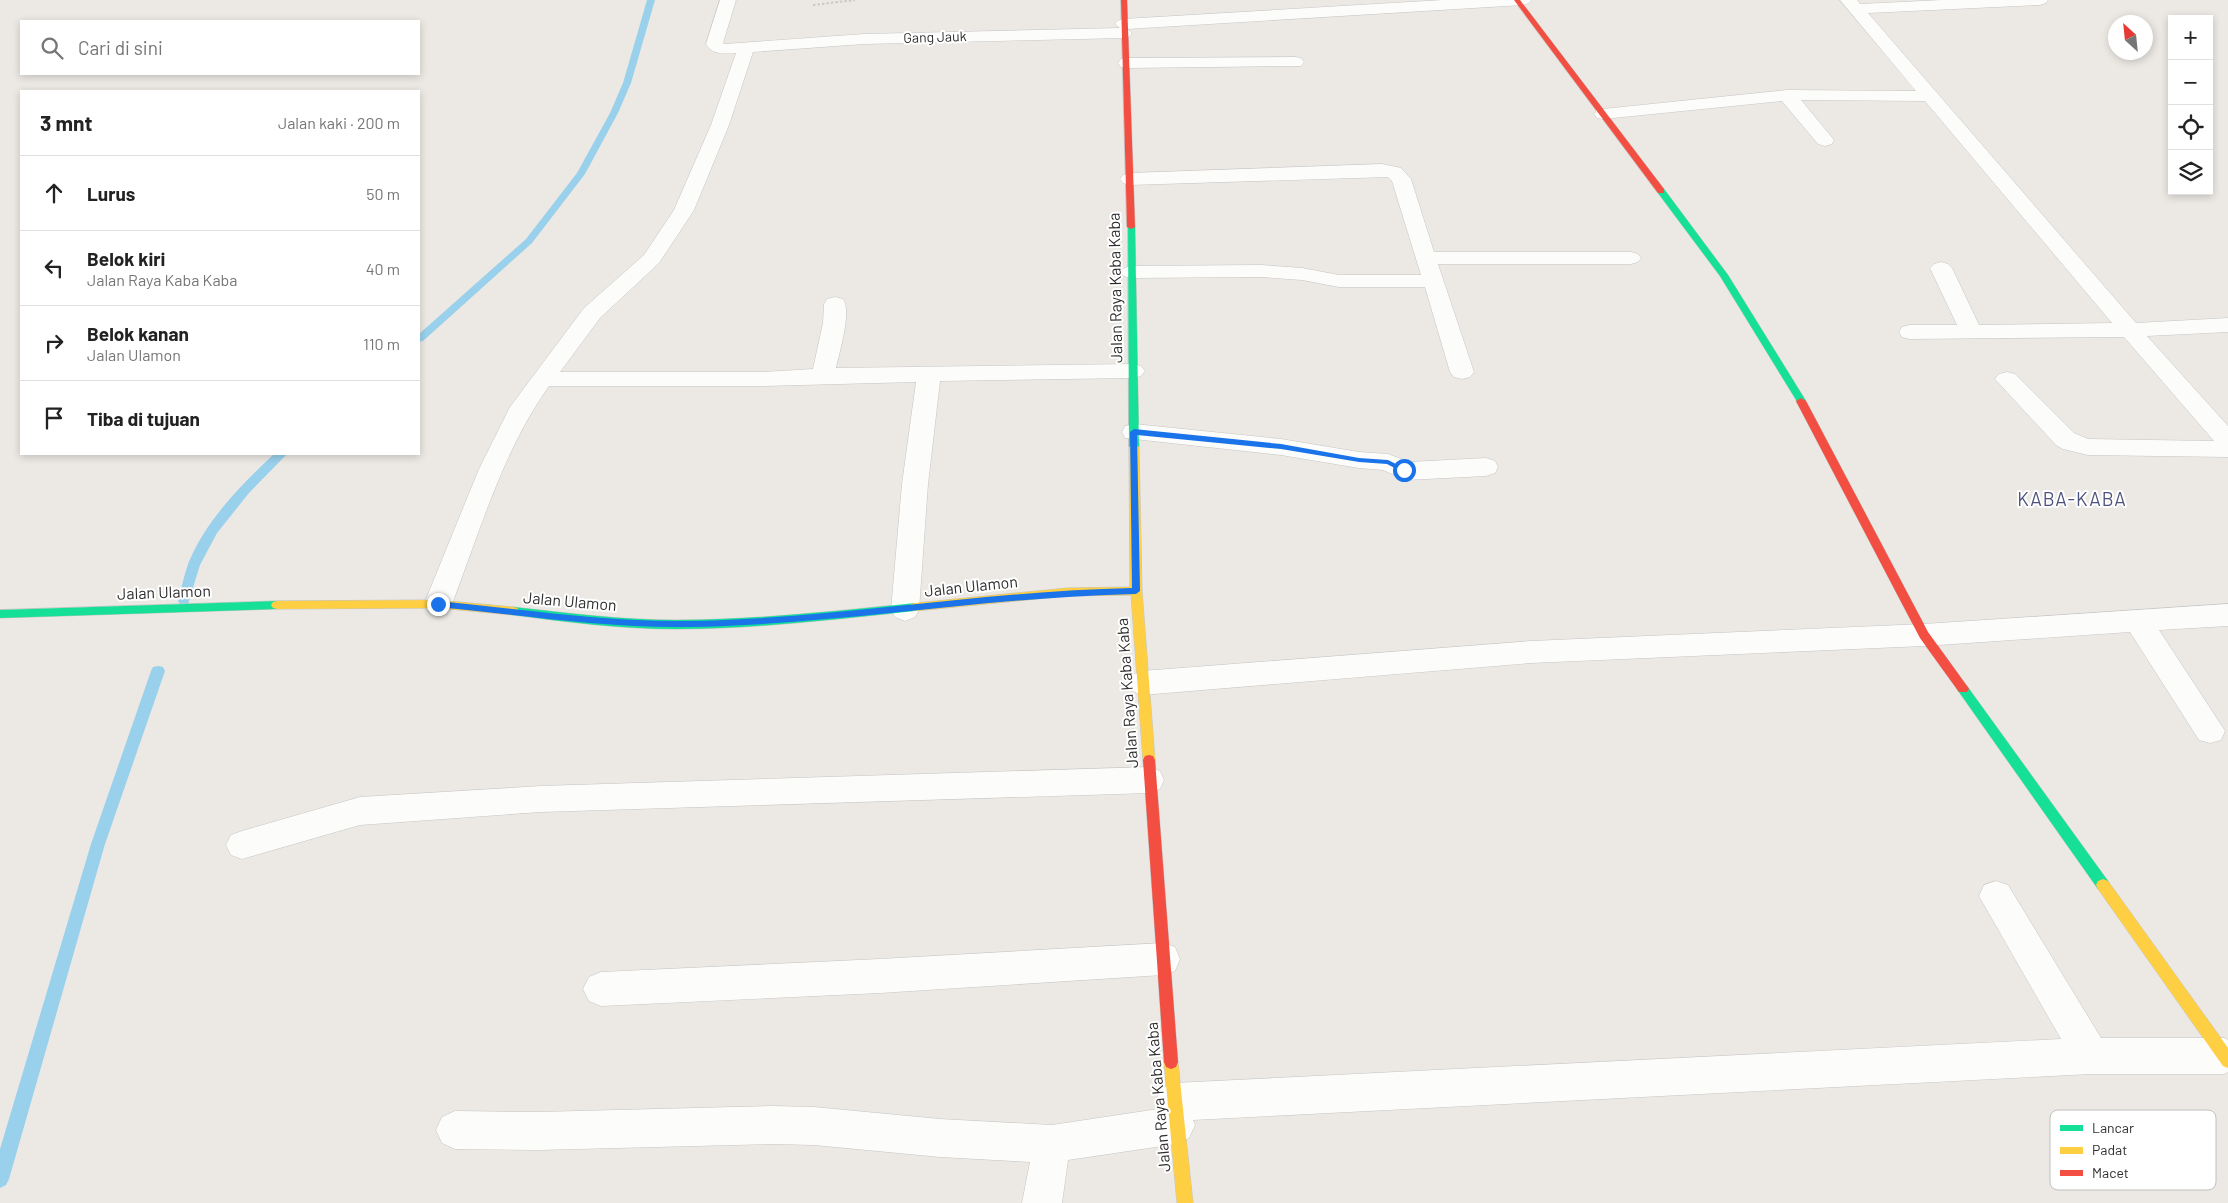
<!DOCTYPE html>
<html lang="id">
<meta charset="utf-8">
<style>
:root{--surface:#fff;--page:#f6f6f6;--text:#222;--muted:#767676;--line:#e0e0e0}
body{margin:0;font-family:Barlow,sans-serif;background:var(--page);color:var(--text)}
.controls{position:absolute;right:15px;top:15px;display:grid;overflow:hidden;border-radius:0px;box-shadow:0 2px 8px #0003}
.controls button{width:45px;height:45px;display:grid;place-items:center;padding:0;border:0;border-bottom:1px solid var(--line);background:var(--surface);color:var(--text);font:25px sans-serif}
.compass{position:absolute;left:2108px;top:15px;width:45px;height:45px;border-radius:50%;background:var(--surface);box-shadow:0 2px 8px #0003;rotate:333deg}
.stop{position:absolute;width:15px;height:15px;margin:-11px;border:4px solid #1a73e8;border-radius:50%;background:#fff}
.stop.end{background:#1a73e8;border-color:#fff;box-shadow:0 1px 5px #0008}
.list{margin:0;padding:0;list-style:none}
h2{display:flex;justify-content:space-between;align-items:center;height:65px;margin:0;padding:0 20px;font-size:21px}
h2 small{font-size:16px;font-weight:400;color:var(--muted)}
.list li{display:grid;grid-template-columns:32px 1fr auto;gap:15px;align-items:center;box-sizing:border-box;height:75px;padding:0 20px;border-top:1px solid var(--line)}
.list b{display:block;font-size:19px;white-space:nowrap}
.list p{margin:0;font-size:16px;white-space:nowrap;color:var(--muted)}
.list em{font-size:16px;font-style:normal;color:var(--muted)}
.icon{flex:none;width:28px;height:28px;fill:none;stroke:currentColor;stroke-width:2;stroke-linecap:round;stroke-linejoin:round}
.map{position:relative;flex:none;width:2228px;height:1203px;overflow:hidden}
.search{position:absolute;background:var(--surface);box-shadow:0 2px 8px #0003;left:20px;top:20px;width:400px;height:55px;display:flex;align-items:center;gap:12px;box-sizing:border-box;padding:0 18px;border-radius:0px;color:var(--muted);font-size:19px}
.panel{position:absolute;background:var(--surface);box-shadow:0 2px 8px #0003;left:20px;top:90px;width:400px;height:365px;border-radius:0px}
.map>svg:first-child{display:block}
</style>
<div class="map">
<svg width="2228" height="1203" viewBox="0 0 2228 1203">
<rect width="100%" height="100%" fill="#ece9e4"/>
<g fill="none" stroke-linecap="round" stroke-linejoin="round">
<path fill="#99d0eb" fill-rule="evenodd" d="M 647,0 L 655,0 L 631,83 L 618,113 L 585,174 L 532,243 L 423,341 L 419,342 L 419,334 L 526,239 L 577,173 L 610,113 L 623,83 Z
M 274,454 L 287,454 L 249,493 L 217,533 L 200,565 L 188,604 L 180,604 L 178,601 C 181,589 184,576 188,564 C 206,520 241,485 274,454 Z
M 158,666 L 163,667 L 165,671 L 105,844 L 9,1179 L 6,1185 L 0,1188 L 0,1149 L 91,844 L 151,671 L 153,667 Z"/>
<g stroke="#c5c5c5" stroke-width="1">
<path id="street" d="M 720,0 L 736,0 L 723,43 L 725,44 L 864,34 L 1120,28 L 1115,24 L 1117,21 L 1123,19 L 1443,0 L 1531,0 L 1529,3 L 1523,5 L 1127,29 L 1132,33 L 1130,36 L 1124,38 L 864,44 L 753,52 L 729,125 L 694,210 L 659,263 L 600,318 L 560,372 L 763,372 L 813,369 L 823,323 L 824,304 L 827,299 L 835,297 L 843,299 C 852,312 839,353 836,368 L 1133,364 L 1141,366 L 1145,371 L 1141,376 L 1133,378 L 940,381 L 928,484 L 919,610 L 915,617 L 905,621 L 895,617 L 891,610 L 902,484 L 916,382 L 763,386 L 549,386 C 503,450 480,531 452,604 L 448,611 L 438,614 L 428,611 L 424,604 L 479,469 L 510,407 L 584,308 L 644,255 L 674,210 L 711,125 L 736,53 C 725,54 712,55 706,44 Z
M 1840,0 L 1857,0 L 1860,4 L 1942,0 L 2048,0 L 2046,3 L 2040,5 L 1868,13 L 2136,323 L 2228,318 L 2228,332 L 2147,336 L 2228,426 L 2228,457 L 2088,455 L 2063,449 L 2056,445 L 1995,379 L 1999,374 L 2007,372 L 2015,374 L 2074,433 L 2088,439 L 2214,441 L 2124,337 L 1910,339 L 1902,337 L 1899,332 L 1902,327 L 1910,325 L 1957,325 L 1930,268 L 1934,264 L 1941,262 L 1948,264 L 1952,268 L 1979,325 L 2112,323 L 1925,101 L 1801,100 L 1834,140 L 1832,144 L 1825,146 L 1818,144 L 1782,101 L 1603,119 L 1597,118 L 1594,114 L 1597,110 L 1603,109 L 1787,90 L 1916,91 Z
M 1295,57 L 1301,58 L 1304,62 L 1301,66 L 1127,68 L 1121,67 L 1118,63 L 1121,59 L 1127,58 Z
M 1382,164 L 1401,168 L 1411,179 L 1434,252 L 1631,252 L 1638,254 L 1641,258 L 1638,262 L 1631,264 L 1438,264 L 1474,372 L 1470,377 L 1462,379 L 1454,377 L 1450,372 L 1425,287 L 1339,287 L 1302,280 L 1261,277 L 1131,278 L 1124,276 L 1120,272 L 1124,268 L 1131,266 L 1261,265 L 1302,268 L 1339,275 L 1421,275 L 1392,181 L 1388,177 L 1130,185 L 1123,183 L 1120,179 L 1123,175 L 1130,173 Z
M 1134,424 L 1281,439 L 1359,452 L 1388,454 L 1409,462 L 1486,458 L 1495,461 L 1498,467 L 1495,473 L 1486,476 L 1406,480 L 1383,470 L 1359,468 L 1281,455 L 1125,438 L 1122,432 L 1125,426 Z
M 2228,604 L 2228,626 L 2159,630 L 2225,731 L 2221,740 L 2210,743 L 2199,740 L 2130,632 L 1924,646 L 1531,663 L 1142,695 L 1132,691 L 1127,683 L 1132,675 L 1142,671 L 1531,641 L 1924,624 Z
M 1149,767 L 1160,771 L 1164,780 L 1160,789 L 1149,793 L 541,812 L 360,825 L 242,859 L 231,855 L 226,845 L 231,835 L 242,831 L 360,797 L 541,786 Z
M 1996,881 L 2008,885 L 2101,1038 L 2224,1038 L 2228,1040 L 2228,1072 L 2224,1074 L 2091,1074 L 1193,1120 L 1195,1125 L 1189,1138 L 1176,1144 L 1068,1160 L 1062,1203 L 1022,1203 L 1030,1162 L 940,1157 L 814,1145 L 772,1144 L 539,1150 L 455,1149 L 442,1143 L 436,1130 L 442,1117 L 455,1111 L 539,1112 L 772,1106 L 814,1107 L 940,1119 L 1052,1125 L 1158,1109 L 1155,1102 L 1161,1089 L 1174,1083 L 2061,1039 L 1979,896 L 1984,885 Z
M 1163,943 L 1175,947 L 1180,959 L 1175,971 L 1163,975 L 880,993 L 601,1006 L 589,1001 L 583,989 L 589,977 L 601,972 L 880,959 Z"/>
</g>
<g stroke="#c5c5c5" stroke-width="1">
<path id="fast" d="M 1658,189 L 1664,189 L 1728,275 L 1806,401 L 1804,403 L 1798,403 L 1720,276 L 1658,193 Z
M 1128,225 L 1134,225 L 1135,227 L 1139,447 L 1134,450 L 1129,447 Z
M 277,601 L 281,602 L 283,605 L 281,608 L 277,609 L 0,618 L 0,610 Z
M 915,603 L 919,604 L 921,607 L 919,610 L 915,611 C 836,619 756,629 676,629 C 621,629 567,622 513,615 L 509,614 L 507,611 L 509,608 L 513,607 C 567,613 621,620 676,620 C 756,620 836,611 915,603 Z
M 1963,684 L 1967,686 L 2108,881 L 2110,885 L 2108,889 L 2103,891 L 2098,889 L 1959,692 L 1957,689 L 1959,686 Z"/>
</g>
<g stroke="#c5c5c5" stroke-width="1">
<path id="slow" d="M 1134,444 L 1139,447 L 1142,591 L 1155,760 L 1153,764 L 1149,765 L 1145,764 L 1143,760 L 1131,595 L 1067,596 L 915,611 L 911,610 L 909,607 L 911,604 L 915,603 L 1067,588 L 1130,587 L 1129,447 Z
M 438,600 L 513,607 L 517,608 L 519,611 L 517,614 L 513,615 L 438,608 L 277,609 L 273,608 L 271,605 L 273,602 L 277,601 Z
M 2103,879 L 2108,881 L 2228,1048 L 2228,1068 L 2223,1066 L 2098,889 L 2096,885 L 2098,881 Z
M 1171,1055 L 1176,1057 L 1178,1062 L 1193,1203 L 1177,1203 L 1164,1062 L 1166,1057 Z"/>
</g>
<g stroke="#c5c5c5" stroke-width="1">
<path id="jam" d="M 1121,0 L 1127,0 L 1135,227 L 1131,229 L 1127,227 Z
M 1514,0 L 1520,0 L 1664,189 L 1664,193 L 1658,193 Z
M 1801,398 L 1806,401 L 1928,632 L 1967,686 L 1969,689 L 1967,692 L 1959,692 L 1920,638 L 1796,401 Z
M 1149,755 L 1153,756 L 1155,760 L 1178,1062 L 1176,1067 L 1171,1069 L 1166,1067 L 1164,1062 L 1143,760 L 1145,756 Z"/>
</g>
<path stroke="#c9c9c8" stroke-width="2" stroke-dasharray="2.5 2" stroke-linecap="butt" d="M 813,5 L 855,0"/>
<use href="#street" fill="#fcfcfb" fill-rule="evenodd"/>
<use href="#fast" fill="#16e098" fill-rule="evenodd"/>
<use href="#slow" fill="#ffcf43" fill-rule="evenodd"/>
<use href="#jam" fill="#f24e42" fill-rule="evenodd"/>
</g>
<path fill="#1a73e8" d="M 1134,429 L 1281,444 L 1359,458 L 1388,460 L 1408,470 L 1404,473 L 1387,464 L 1359,462 L 1281,449 L 1137,435 L 1140,591 L 1136,594 C 986,597 838,625 687,627 C 604,628 521,615 438,607 L 434,604 L 438,601 C 521,609 604,622 687,621 C 836,619 983,591 1132,588 L 1130,432 Z"/>
<g text-anchor="middle" stroke-width="4" stroke-linejoin="round" paint-order="stroke">
<g font-size="14" fill="#2e2e2e" stroke="#fff">
<text transform="translate(935 37) rotate(-2)" y="5">Gang Jauk</text>
</g>
<g font-size="16" fill="#2e2e2e" stroke="#fff">
<text transform="translate(1115 288) rotate(-91)" y="6">Jalan Raya Kaba Kaba</text>
<text transform="translate(971 586) rotate(-6)" y="6">Jalan Ulamon</text>
<text transform="translate(164 592) rotate(-2)" y="6">Jalan Ulamon</text>
<text transform="translate(570 601) rotate(5)" y="6">Jalan Ulamon</text>
<text transform="translate(1127 693) rotate(-94)" y="6">Jalan Raya Kaba Kaba</text>
<text transform="translate(1158 1097) rotate(-95)" y="6">Jalan Raya Kaba Kaba</text>
</g>
<g font-size="19" letter-spacing="1" fill="#4d537f" stroke="#fff">
<text x="2072" y="506">KABA-KABA</text>
</g>
</g>
<rect x="2050" y="1110" width="166" height="80" rx="8" fill="#fff" stroke="#c0c0c0" stroke-width="1"/>
<rect x="2060" y="1125" width="23" height="6" fill="#16e098"/>
<rect x="2060" y="1147" width="23" height="7" fill="#ffcf43"/>
<rect x="2060" y="1170" width="23" height="6" fill="#f24e42"/>
<g font-size="14" fill="#2e2e2e">
<text x="2092" y="1133">Lancar</text>
<text x="2092" y="1155">Padat</text>
<text x="2092" y="1178">Macet</text>
</g>
</svg>
<div class="controls">
<button>+</button>
<button>−</button>
<button><svg class="icon" aria-label="locate" viewBox="0 0 24 24"><circle cx="12" cy="12" r="6"/><path d="M12 2v4M12 18v4M2 12h4M18 12h4"/></svg></button>
<button><svg class="icon" aria-label="layers" viewBox="0 0 24 24"><path d="M12 4l9 5-9 5-9-5zM3 14l9 5 9-5"/></svg></button>
</div>
<svg class="compass" viewBox="-18 -18 36 36"><path d="M0-13l5 13h-10z" fill="#e53935"/><path d="M0 13l5-13h-10z" fill="#767676"/></svg>
<div class="stop" style="left:1404px;top:470px"></div>
<div class="stop end" style="left:438px;top:604px"></div>
<div class="search"><svg class="icon" aria-label="search" viewBox="0 0 24 24"><circle cx="10" cy="10" r="6"/><path d="M15 15l6 6"/></svg>Cari di sini</div>
<section class="panel">
<h2>3 mnt<small>Jalan kaki · 200 m</small></h2>
<ul class="list">
<li><svg class="icon" aria-label="ahead" viewBox="0 0 24 24"><path d="M12 20V5M6 11l6-6 6 6"/></svg><div><b>Lurus</b></div><em>50 m</em></li>
<li><svg class="icon" aria-label="left" viewBox="0 0 24 24"><path d="M17 20v-9H6M10 6l-5 5 5 5"/></svg><div><b>Belok kiri</b><p>Jalan Raya Kaba Kaba</p></div><em>40 m</em></li>
<li><svg class="icon" aria-label="right" viewBox="0 0 24 24"><path d="M7 20v-9h11M14 6l5 5-5 5"/></svg><div><b>Belok kanan</b><p>Jalan Ulamon</p></div><em>110 m</em></li>
<li><svg class="icon" aria-label="arrive" viewBox="0 0 24 24"><path d="M6 21V4h12l-3 4 3 4H6"/></svg><div><b>Tiba di tujuan</b></div></li>
</ul>
</section>
</div>
